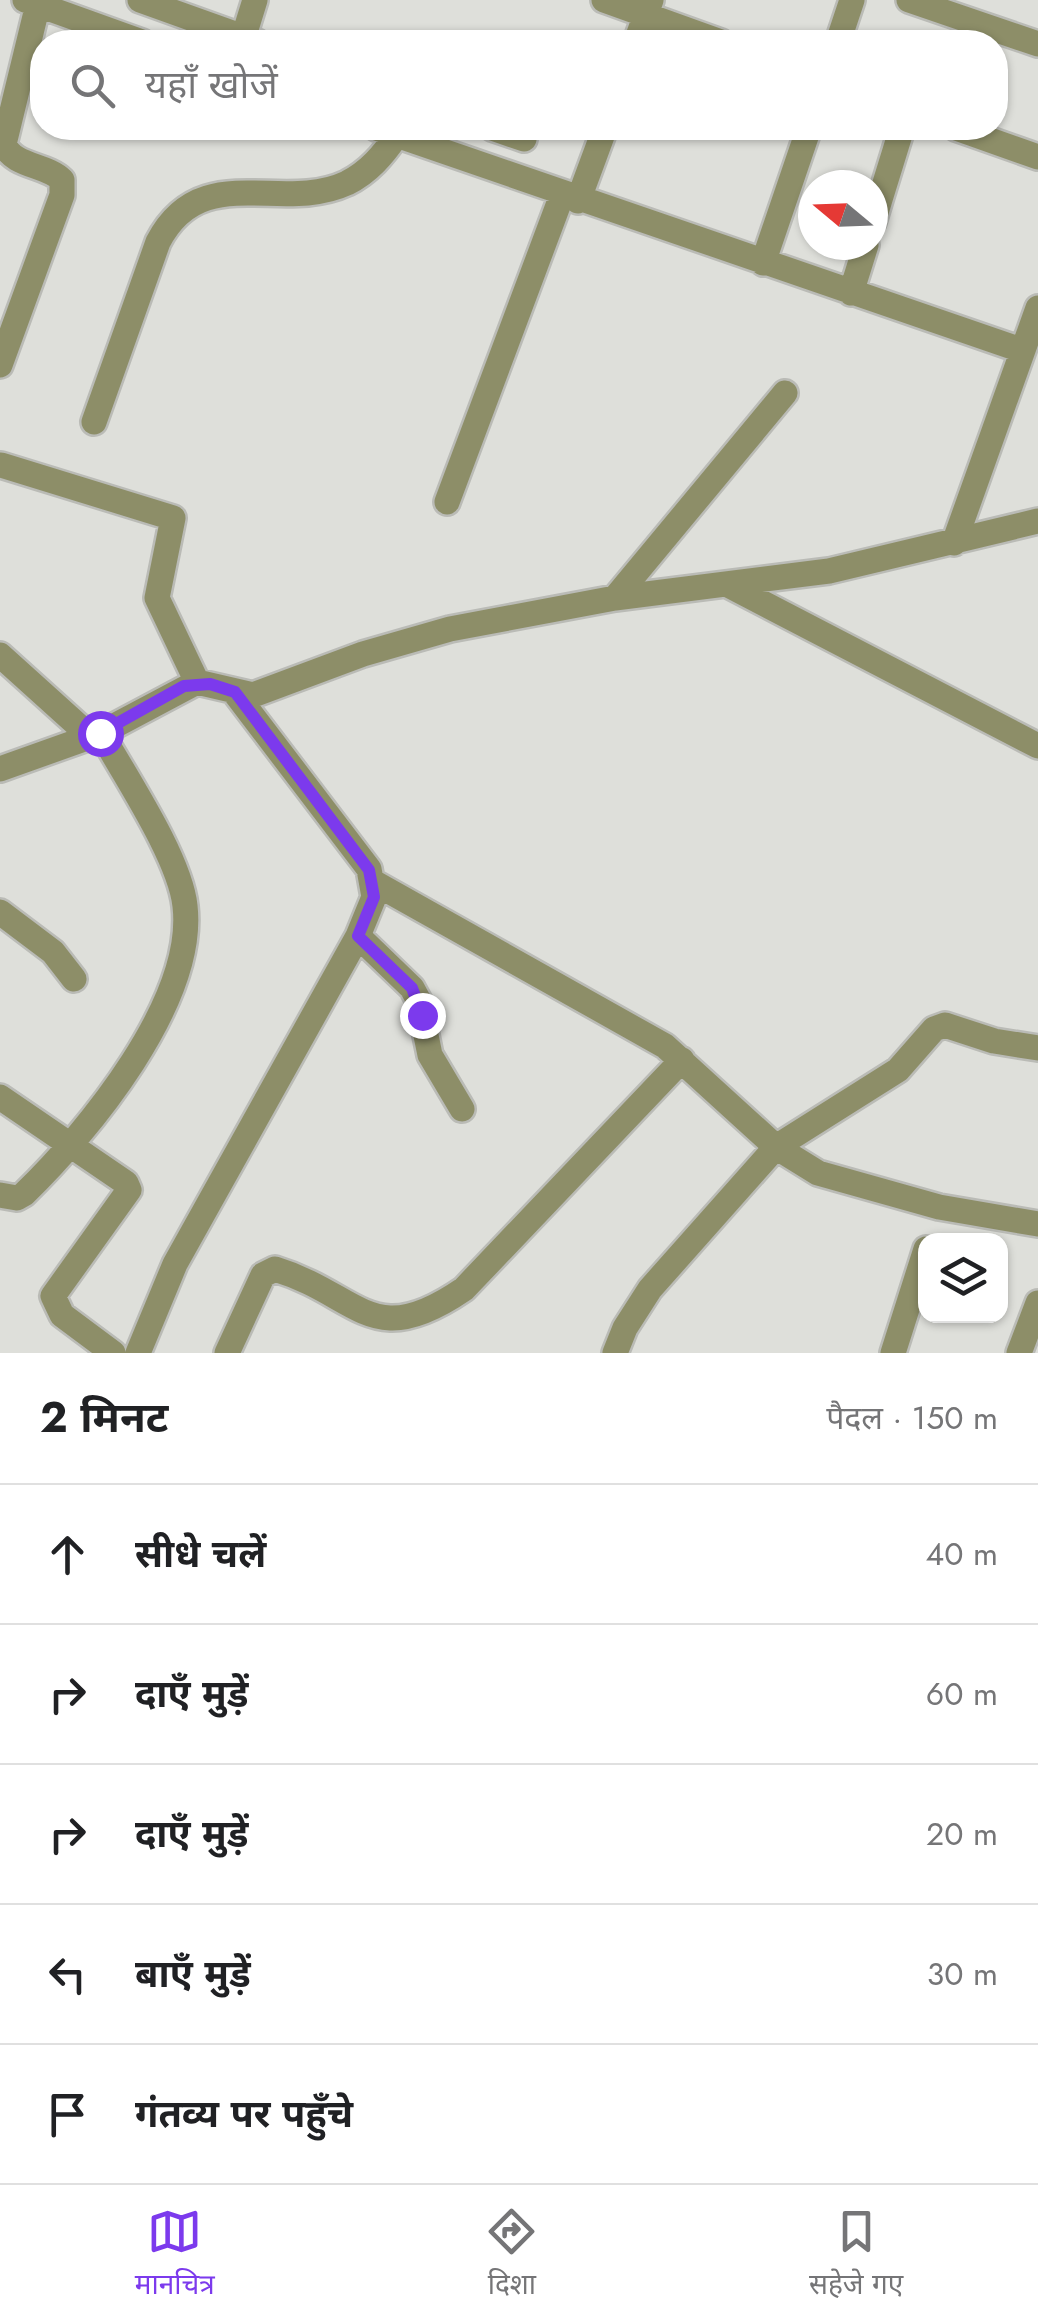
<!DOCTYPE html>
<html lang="hi">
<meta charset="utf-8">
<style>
:root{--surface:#fff;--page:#f2f2f2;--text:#202124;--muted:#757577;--line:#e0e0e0;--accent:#7c3aed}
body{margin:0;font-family:Jost,"Noto Sans Devanagari",sans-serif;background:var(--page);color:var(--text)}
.controls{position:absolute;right:30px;bottom:30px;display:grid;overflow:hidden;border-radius:20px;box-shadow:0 2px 8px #0004}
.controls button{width:90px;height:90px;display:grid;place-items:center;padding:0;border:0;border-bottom:2px solid var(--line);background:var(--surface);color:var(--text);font:50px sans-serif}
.compass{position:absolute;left:798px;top:170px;width:90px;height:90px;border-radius:50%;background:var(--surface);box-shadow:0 2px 8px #0004;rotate:289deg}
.stop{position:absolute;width:30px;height:30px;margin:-22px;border:8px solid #7c3aed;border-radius:50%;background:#fff}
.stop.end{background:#7c3aed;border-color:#fff;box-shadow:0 2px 10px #0008}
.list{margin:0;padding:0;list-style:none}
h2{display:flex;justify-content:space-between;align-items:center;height:130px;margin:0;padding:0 40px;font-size:42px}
h2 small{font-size:32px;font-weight:400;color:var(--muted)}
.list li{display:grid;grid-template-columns:65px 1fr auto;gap:30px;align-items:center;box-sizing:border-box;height:140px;padding:0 40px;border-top:2px solid var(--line)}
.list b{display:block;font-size:38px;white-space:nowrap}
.list em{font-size:32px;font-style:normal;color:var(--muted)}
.icon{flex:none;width:55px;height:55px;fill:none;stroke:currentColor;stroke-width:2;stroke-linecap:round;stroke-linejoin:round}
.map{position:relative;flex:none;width:1038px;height:1353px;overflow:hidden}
.search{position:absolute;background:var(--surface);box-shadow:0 2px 8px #0004;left:30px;right:30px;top:30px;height:110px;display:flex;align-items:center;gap:25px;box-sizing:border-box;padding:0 35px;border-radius:40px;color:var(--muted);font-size:38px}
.sheet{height:830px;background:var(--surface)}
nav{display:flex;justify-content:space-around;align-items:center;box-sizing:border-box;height:140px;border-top:2px solid var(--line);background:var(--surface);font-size:28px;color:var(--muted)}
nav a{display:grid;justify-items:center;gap:5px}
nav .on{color:var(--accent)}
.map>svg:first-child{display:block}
</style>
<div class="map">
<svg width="1038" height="1353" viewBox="0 0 1038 1353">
<rect width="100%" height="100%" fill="#dedfda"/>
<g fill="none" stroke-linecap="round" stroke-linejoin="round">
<g stroke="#babbb6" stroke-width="30">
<path id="minor" d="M 25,0 L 142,42
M 140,0 L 257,42
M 604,0 L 721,42
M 909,0 L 1038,44
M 242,42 L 255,0
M 636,42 L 651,0
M 838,42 L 852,0
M 376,128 L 1021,350
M 492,128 L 524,139
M 956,128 L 1038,157
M 578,201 L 605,128
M 873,222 L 902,128
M 763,263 L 809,128
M 851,293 L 866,245
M 0,365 L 62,195 L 62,180 C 46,164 13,167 4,144 L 39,0
M 94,422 L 158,242 C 201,159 281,214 347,183 C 369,172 383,155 397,135
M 1,465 L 173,518 L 157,598 L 197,682
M 447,502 L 562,195
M 954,543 L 1038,308
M 730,586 L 1038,746
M 615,598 L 785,393
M 0,655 L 82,729 L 101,733 L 197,682 L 253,695 L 363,654 L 450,629 L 615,598 L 829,571 L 1038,521
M 0,769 L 101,733 C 125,776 180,858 185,906 C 196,1001 88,1132 24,1194 L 17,1198 L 0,1195
M 373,882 L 665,1046 L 776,1147 L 818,1173 L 939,1207 L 1038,1224
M 0,912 L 53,952 L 74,979
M 358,936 L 412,988 L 419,1001 L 430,1055 L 462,1109
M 0,1097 L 126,1183 L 129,1190 L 53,1296 L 62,1315 L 113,1353
M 138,1353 L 175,1264 L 358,936 L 374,897 L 369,869 L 235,693
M 227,1353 L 263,1275 L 275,1269 C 360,1295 371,1353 464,1289 L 682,1060
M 615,1353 L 625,1328 L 650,1289 L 776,1147 L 898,1070 L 934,1029 L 945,1025 L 994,1041 L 1038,1048
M 893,1353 L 926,1249
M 1019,1353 L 1038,1303"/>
</g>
<use href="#minor" stroke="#8d8e68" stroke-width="25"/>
</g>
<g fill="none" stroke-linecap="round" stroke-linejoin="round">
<path stroke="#7c3aed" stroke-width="12" d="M 100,733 L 184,686 L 210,684 L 235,692 L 369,870 L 374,897 L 358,936 L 412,988 L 422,1015"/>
</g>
</svg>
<div class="controls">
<button><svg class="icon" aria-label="layers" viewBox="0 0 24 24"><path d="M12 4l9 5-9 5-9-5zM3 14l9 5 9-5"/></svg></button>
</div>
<svg class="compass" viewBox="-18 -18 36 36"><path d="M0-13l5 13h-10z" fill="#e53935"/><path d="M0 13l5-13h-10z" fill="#757577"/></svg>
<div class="stop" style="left:100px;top:733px"></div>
<div class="stop end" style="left:422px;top:1015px"></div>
<div class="search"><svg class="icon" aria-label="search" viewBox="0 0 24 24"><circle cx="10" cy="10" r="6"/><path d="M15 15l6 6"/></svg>यहाँ खोजें</div>
</div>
<section class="sheet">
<h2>2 मिनट<small>पैदल · 150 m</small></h2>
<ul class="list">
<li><svg class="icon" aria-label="ahead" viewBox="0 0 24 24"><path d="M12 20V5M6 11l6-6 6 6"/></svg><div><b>सीधे चलें</b></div><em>40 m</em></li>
<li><svg class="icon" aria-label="right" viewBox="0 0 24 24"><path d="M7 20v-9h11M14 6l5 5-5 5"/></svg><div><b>दाएँ मुड़ें</b></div><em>60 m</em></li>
<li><svg class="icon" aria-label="right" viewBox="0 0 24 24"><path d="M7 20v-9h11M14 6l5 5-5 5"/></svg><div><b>दाएँ मुड़ें</b></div><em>20 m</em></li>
<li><svg class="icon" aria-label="left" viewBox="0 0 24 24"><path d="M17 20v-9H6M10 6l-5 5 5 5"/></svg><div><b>बाएँ मुड़ें</b></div><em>30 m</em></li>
<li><svg class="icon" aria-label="arrive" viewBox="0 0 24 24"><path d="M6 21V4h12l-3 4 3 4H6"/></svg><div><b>गंतव्य पर पहुँचे</b></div></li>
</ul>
</section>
<nav>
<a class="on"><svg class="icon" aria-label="map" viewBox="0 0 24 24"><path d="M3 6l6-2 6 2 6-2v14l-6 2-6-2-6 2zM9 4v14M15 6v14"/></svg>मानचित्र</a>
<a><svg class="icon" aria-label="directions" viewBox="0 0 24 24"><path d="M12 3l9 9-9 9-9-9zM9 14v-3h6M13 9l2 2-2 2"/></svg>दिशा</a>
<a><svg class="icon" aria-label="saved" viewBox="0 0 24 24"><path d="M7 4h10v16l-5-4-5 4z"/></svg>सहेजे गए</a>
</nav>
